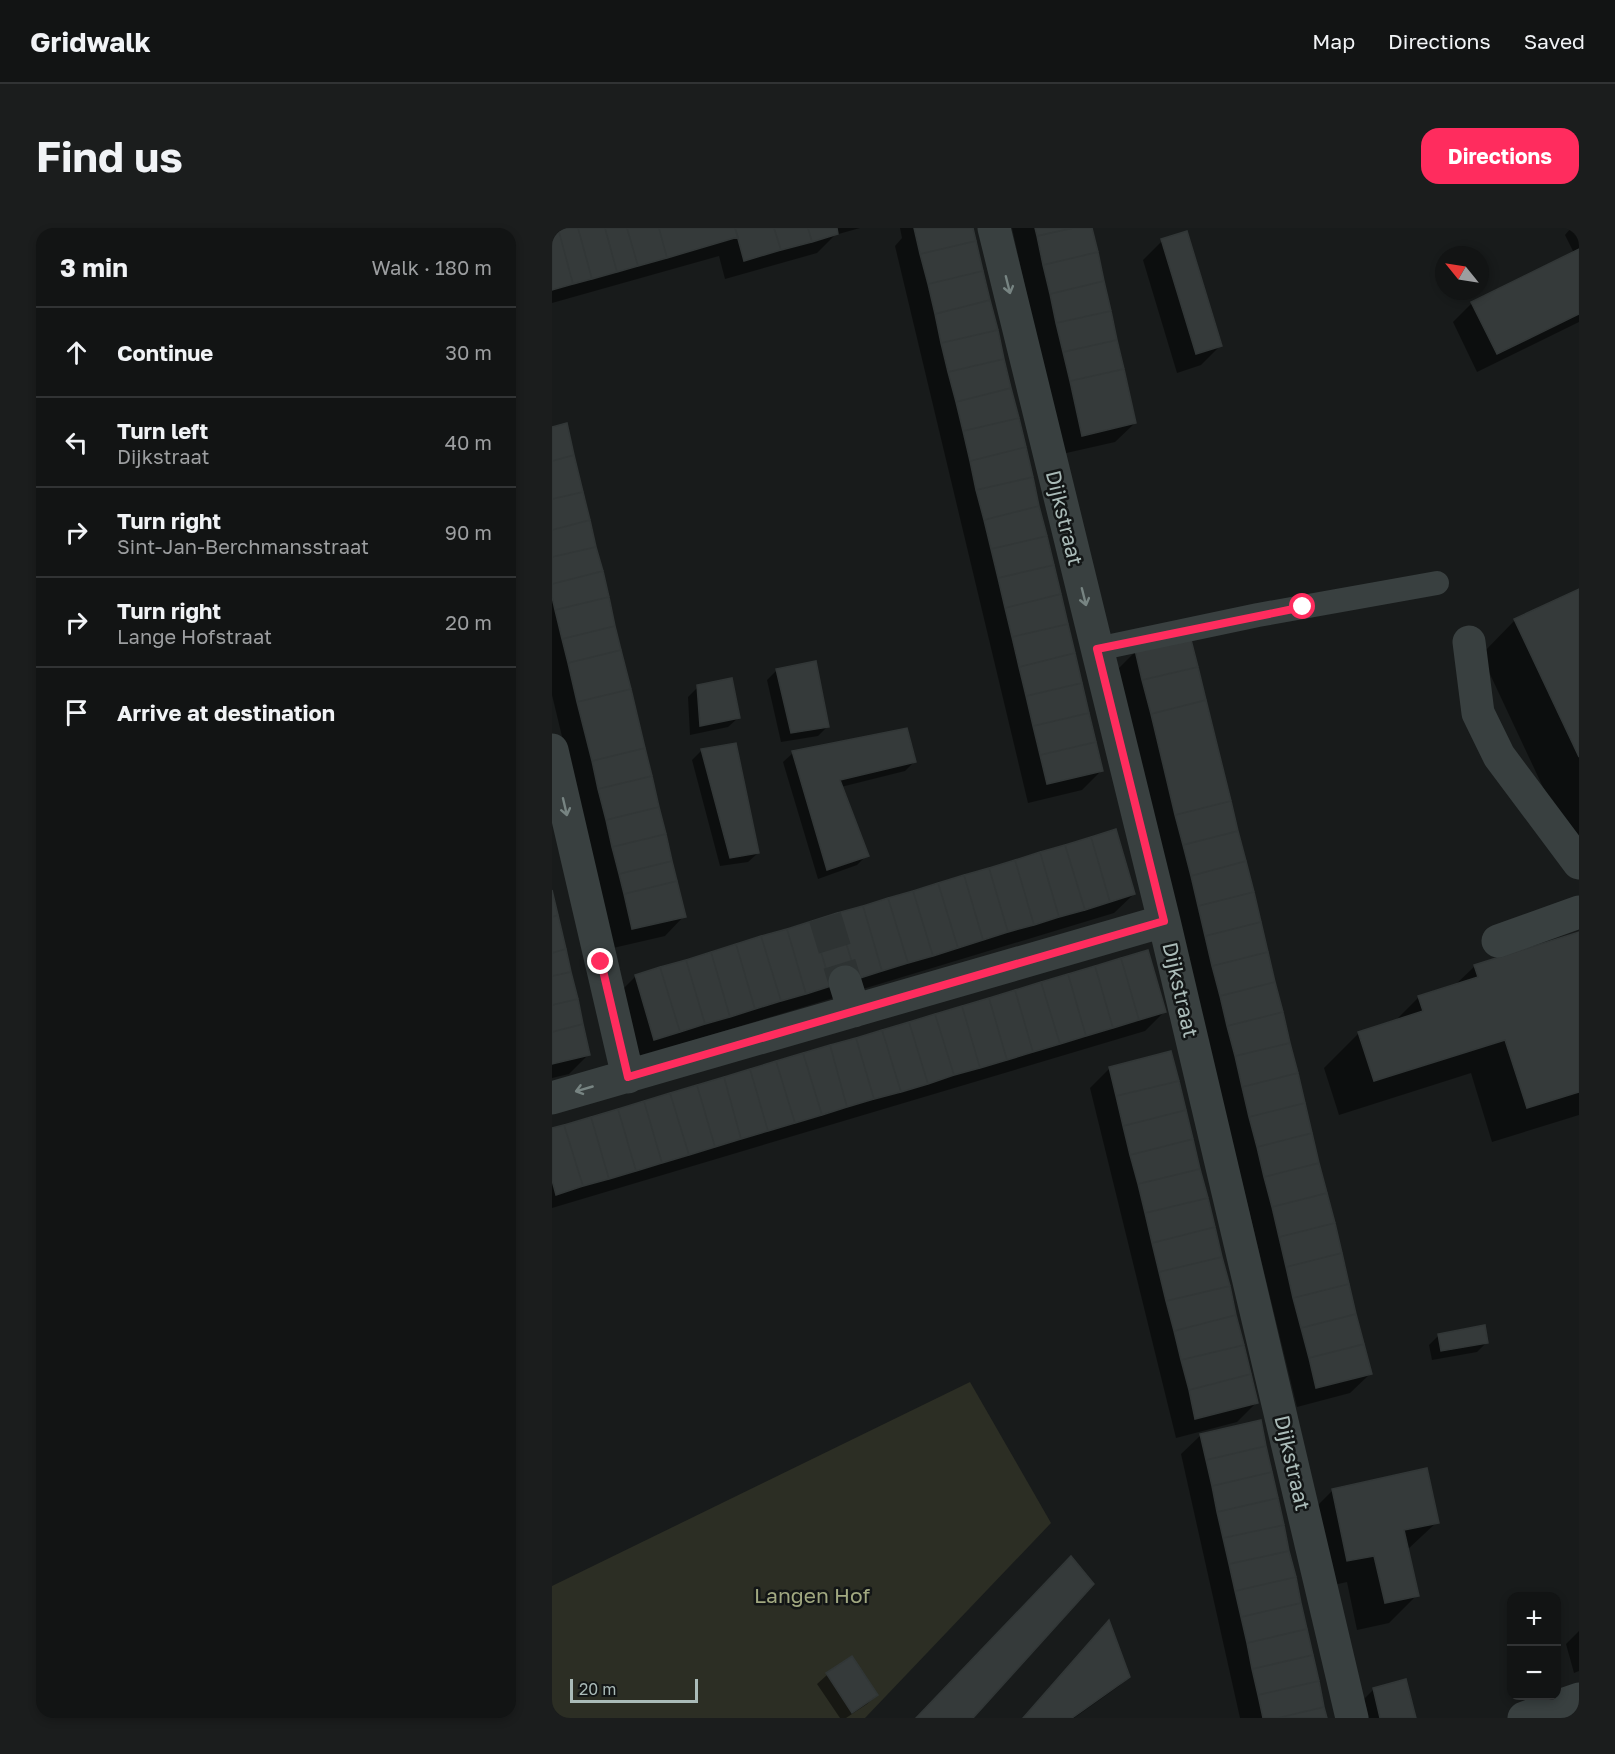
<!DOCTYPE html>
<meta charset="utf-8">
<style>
:root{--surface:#121414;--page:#1b1d1d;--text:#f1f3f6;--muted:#9c9ea0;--line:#313334;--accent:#ff2c5e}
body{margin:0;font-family:"Golos Text",sans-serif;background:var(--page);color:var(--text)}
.controls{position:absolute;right:18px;bottom:18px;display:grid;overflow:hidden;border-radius:12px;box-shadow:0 3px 9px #0003}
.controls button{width:54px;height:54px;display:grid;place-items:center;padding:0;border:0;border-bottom:2px solid var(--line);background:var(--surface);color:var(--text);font:30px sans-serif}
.compass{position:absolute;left:883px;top:18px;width:54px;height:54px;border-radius:50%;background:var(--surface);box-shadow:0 3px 9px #0003;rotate:300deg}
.scale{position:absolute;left:18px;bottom:15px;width:128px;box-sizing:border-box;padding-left:6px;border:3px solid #aabbb8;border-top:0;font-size:16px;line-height:21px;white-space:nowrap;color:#aabbb8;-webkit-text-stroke:4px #131616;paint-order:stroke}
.stop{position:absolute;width:18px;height:18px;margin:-14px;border:4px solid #ff2c5e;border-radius:50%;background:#fff}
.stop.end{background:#ff2c5e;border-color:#fff;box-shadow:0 2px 6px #0008}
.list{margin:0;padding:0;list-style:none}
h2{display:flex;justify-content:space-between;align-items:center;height:78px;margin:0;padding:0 24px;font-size:26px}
h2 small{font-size:20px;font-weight:400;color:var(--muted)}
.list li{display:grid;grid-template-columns:39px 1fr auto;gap:18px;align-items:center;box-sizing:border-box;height:90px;padding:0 24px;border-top:2px solid var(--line)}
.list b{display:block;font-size:22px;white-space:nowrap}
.list p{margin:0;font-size:20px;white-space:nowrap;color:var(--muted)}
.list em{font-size:20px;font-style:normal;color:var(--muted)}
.icon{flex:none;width:33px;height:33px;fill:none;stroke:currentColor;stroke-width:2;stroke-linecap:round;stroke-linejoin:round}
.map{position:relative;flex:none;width:1027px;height:1490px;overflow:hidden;border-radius:18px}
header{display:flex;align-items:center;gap:36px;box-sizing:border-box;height:84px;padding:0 30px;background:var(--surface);border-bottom:2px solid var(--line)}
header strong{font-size:28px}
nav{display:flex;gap:33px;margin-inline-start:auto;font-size:21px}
.intro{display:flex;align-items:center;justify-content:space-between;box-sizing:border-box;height:144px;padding:0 36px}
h1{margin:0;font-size:42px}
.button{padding:15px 27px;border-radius:18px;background:var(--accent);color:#fff;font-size:21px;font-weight:700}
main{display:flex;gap:36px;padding:0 36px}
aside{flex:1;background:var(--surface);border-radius:18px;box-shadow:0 3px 9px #0003}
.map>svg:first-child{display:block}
</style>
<header>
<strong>Gridwalk</strong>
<nav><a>Map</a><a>Directions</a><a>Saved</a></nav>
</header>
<div class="intro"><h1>Find us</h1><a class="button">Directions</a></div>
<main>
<aside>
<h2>3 min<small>Walk · 180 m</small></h2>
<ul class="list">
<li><svg class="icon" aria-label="ahead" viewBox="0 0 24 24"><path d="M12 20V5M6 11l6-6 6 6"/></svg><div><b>Continue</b></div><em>30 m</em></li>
<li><svg class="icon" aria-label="left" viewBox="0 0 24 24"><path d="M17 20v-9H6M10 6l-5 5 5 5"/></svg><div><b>Turn left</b><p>Dijkstraat</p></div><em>40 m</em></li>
<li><svg class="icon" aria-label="right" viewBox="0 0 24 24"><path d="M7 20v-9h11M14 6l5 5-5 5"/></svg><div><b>Turn right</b><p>Sint-Jan-Berchmansstraat</p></div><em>90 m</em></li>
<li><svg class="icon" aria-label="right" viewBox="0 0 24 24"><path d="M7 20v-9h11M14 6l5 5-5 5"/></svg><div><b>Turn right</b><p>Lange Hofstraat</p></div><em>20 m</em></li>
<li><svg class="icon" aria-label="arrive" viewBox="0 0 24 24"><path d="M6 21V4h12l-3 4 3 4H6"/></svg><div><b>Arrive at destination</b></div></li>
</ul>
</aside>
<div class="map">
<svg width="1027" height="1490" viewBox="0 0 1027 1490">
<rect width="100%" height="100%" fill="#181b1b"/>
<path fill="#2c2e24" d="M 418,1154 L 499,1295 L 313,1490 L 0,1490 L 0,1358 Z"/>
<path fill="#0007" d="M 4,0 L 308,0 L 283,7 L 265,25 L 173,51 L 167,28 L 0,75 L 0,1 Z
M 348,0 L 420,0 L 549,543 L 530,562 L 476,575 L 343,18 L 350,10 Z
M 460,0 L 539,0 L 583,195 L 563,214 L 510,226 Z
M 1019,0 L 1027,0 L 1027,94 L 925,144 L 901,94 L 920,75 L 1022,25 L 1013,7 Z
M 610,13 L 668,118 L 649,137 L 625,145 L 591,32 Z
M 0,200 L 132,688 L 113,708 L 61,720 L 0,467 Z
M 1027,362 L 1027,636 L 929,427 L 963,392 Z
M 584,423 L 818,1146 L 798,1165 L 745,1179 L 565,442 Z
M 225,442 L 276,498 L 266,508 L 229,514 L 215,452 Z
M 146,459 L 186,490 L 176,499 L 138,507 L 136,469 Z
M 150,522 L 206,625 L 196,634 L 168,638 L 140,532 Z
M 241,525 L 362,534 L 353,543 L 289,559 L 315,627 L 305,637 L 266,651 L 231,534 Z
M 582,666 L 562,685 L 83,830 L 64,768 L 84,748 Z
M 0,670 L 37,826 L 17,846 L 0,850 Z
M 1027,705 L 1027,887 L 940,914 L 919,845 L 787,887 L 772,840 L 807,805 L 842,794 L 867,769 L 903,757 L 923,738 Z
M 612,784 L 593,803 L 0,980 L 0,902 Z
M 558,840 L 704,1175 L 685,1194 L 624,1210 L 538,860 Z
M 887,1107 L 935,1114 L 925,1124 L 880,1132 L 877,1117 Z
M 649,1207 L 774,1490 L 688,1490 L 629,1226 Z
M 781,1262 L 885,1294 L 855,1322 L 865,1367 L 837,1395 L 805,1402 L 795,1354 L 768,1360 L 753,1290 Z
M 1027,1403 L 1027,1443 L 1022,1445 L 1014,1416 Z
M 299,1430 L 325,1467 L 315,1476 L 294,1490 L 288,1490 L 265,1456 L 275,1447 Z
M 577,1448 L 567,1458 L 522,1490 L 472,1490 Z
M 822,1461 L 862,1490 L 817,1490 L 812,1471 Z"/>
<path fill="#353a3a" stroke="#323737" stroke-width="1.5" d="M 0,0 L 6,0 L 21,56 L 0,62 Z
M 6,0 L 26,0 L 40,51 L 21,56 Z
M 26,0 L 53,0 L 65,44 L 40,51 Z
M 53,0 L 75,0 L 86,38 L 65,44 Z
M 75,0 L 107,0 L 115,30 L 86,38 Z
M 107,0 L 183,0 L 186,9 L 115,30 Z
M 183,0 L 222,0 L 229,22 L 192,33 Z
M 222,0 L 256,0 L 260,14 L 229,22 Z
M 256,0 L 285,0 L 286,6 L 260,14 Z
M 362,0 L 421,0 L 424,13 L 368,26 Z
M 483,0 L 521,0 L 485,8 Z
M 521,0 L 540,0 L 546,24 L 491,37 L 485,8 Z
M 635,3 L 670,118 L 644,126 L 609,11 Z
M 424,13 L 431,43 L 376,56 L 368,26 Z
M 1027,21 L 1027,86 L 945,126 L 919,74 Z
M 546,24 L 552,53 L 498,66 L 491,37 Z
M 431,43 L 438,72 L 383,86 L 376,56 Z
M 552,53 L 559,83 L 504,95 L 498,66 Z
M 438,72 L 446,102 L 389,115 L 383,86 Z
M 559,83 L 565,112 L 511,124 L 504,95 Z
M 446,102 L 452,131 L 396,144 L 389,115 Z
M 565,112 L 572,141 L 518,153 L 511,124 Z
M 452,131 L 459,160 L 404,174 L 396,144 Z
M 572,141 L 584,195 L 530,208 L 518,153 Z
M 459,160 L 467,190 L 411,203 L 404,174 Z
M 467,190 L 474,219 L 418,233 L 411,203 Z
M 15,195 L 22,227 L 0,233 L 0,199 Z
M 474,219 L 481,249 L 424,262 L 418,233 Z
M 22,227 L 31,264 L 0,271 L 0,233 Z
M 481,249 L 487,278 L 432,292 L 424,262 Z
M 31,264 L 38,292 L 0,302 L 0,271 Z
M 487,278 L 495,308 L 439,321 L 432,292 Z
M 38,292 L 44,319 L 0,329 L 0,302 Z
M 495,308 L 502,337 L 446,350 L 439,321 Z
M 44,319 L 51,343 L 0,356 L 0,329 Z
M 502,337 L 509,366 L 453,380 L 446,350 Z
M 51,343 L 57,369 L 3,382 L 0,369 L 0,356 Z
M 1027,361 L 1027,529 L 962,391 Z
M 509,366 L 516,396 L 460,409 L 453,380 Z
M 57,369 L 63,398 L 10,411 L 3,382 Z
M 516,396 L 523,425 L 467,439 L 460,409 Z
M 63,398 L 69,422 L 16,435 L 10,411 Z
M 638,408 L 646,439 L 590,452 L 583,422 Z
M 69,422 L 79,461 L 25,474 L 16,435 Z
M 523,425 L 530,455 L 474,468 L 467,439 Z
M 264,433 L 277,499 L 239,505 L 224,441 Z
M 646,439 L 654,472 L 599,486 L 590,452 Z
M 180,450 L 188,490 L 148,498 L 145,457 Z
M 530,455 L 537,485 L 481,498 L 474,468 Z
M 79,461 L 93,520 L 40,533 L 25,474 Z
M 654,472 L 679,573 L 623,587 L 599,486 Z
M 537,485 L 544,514 L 488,527 L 481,498 Z
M 355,500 L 364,534 L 288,552 L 317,628 L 275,642 L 240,523 Z
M 544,514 L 551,543 L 495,556 L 488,527 Z
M 184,515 L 207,625 L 178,630 L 149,521 Z
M 93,520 L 100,548 L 46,561 L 40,533 Z
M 100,548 L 107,579 L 54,592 L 46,561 Z
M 679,573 L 686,603 L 631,617 L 623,587 Z
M 107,579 L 114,606 L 60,619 L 54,592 Z
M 564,601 L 583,666 L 558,674 L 539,609 Z
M 686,603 L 694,633 L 639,648 L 631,617 Z
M 114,606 L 120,633 L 67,646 L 60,619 Z
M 539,609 L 558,674 L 533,682 L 513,617 Z
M 513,617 L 533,682 L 507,689 L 488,624 Z
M 488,624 L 507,689 L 482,697 L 463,632 Z
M 463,632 L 482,697 L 456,704 L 437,640 Z
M 120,633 L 125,653 L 72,666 L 67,646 Z
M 694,633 L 702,664 L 646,678 L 639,648 Z
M 437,640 L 456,704 L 431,712 L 412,647 Z
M 412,647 L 431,712 L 406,720 L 386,655 Z
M 125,653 L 134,689 L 80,701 L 72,666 Z
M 386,655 L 406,720 L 381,728 L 361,663 Z
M 0,662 L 6,687 L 0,689 Z
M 361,663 L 381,728 L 356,735 L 336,670 Z
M 702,664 L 709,694 L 653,708 L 646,678 Z
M 336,670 L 356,735 L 330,743 L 311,678 Z
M 311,678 L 330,743 L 305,751 L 285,685 Z
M 285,685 L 305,751 L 279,758 L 260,693 Z
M 6,687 L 14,721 L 0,725 L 0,689 Z
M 260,693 L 279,758 L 254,766 L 235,701 Z
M 709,694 L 716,724 L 660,738 L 653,708 Z
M 235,701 L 254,766 L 229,773 L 209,708 Z
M 1027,704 L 1027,864 L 975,880 L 953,812 L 822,853 L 806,804 L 871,783 L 866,768 L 926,749 L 922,737 Z
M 209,708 L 229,773 L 203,781 L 184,716 Z
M 184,716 L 203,781 L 178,789 L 159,724 Z
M 14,721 L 19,744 L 0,748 L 0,725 Z
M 596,722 L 614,784 L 587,792 L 569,730 Z
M 159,724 L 178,789 L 153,796 L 134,732 Z
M 716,724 L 723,754 L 668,768 L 660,738 Z
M 569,730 L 587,792 L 561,800 L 543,738 Z
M 134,732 L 153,796 L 128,804 L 108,739 Z
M 543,738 L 561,800 L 534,808 L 516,746 Z
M 108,739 L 128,804 L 102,812 L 83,747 Z
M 19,744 L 26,771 L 0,777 L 0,748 Z
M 516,746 L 534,808 L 508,816 L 489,754 Z
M 489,754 L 508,816 L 481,824 L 463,762 Z
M 723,754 L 731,784 L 675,798 L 668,768 Z
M 463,762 L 481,824 L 455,832 L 437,770 Z
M 437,770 L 455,832 L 428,840 L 410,778 Z
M 26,771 L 31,796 L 0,804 L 0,777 Z
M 410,778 L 428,840 L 402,847 L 383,786 Z
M 731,784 L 738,815 L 683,828 L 675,798 Z
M 383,786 L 402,847 L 376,856 L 357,794 Z
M 357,794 L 376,856 L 349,864 L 330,802 Z
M 31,796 L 38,827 L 0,836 L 0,804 Z
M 330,802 L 349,864 L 322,871 L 304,810 Z
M 304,810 L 322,871 L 295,879 L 278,817 Z
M 738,815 L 746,845 L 690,859 L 683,828 Z
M 278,817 L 295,879 L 270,887 L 251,825 Z
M 619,823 L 627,853 L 564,868 L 557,839 Z
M 251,825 L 270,887 L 243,895 L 224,833 Z
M 224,833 L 243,895 L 216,903 L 198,841 Z
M 198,841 L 216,903 L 189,911 L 172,849 Z
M 746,845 L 753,875 L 697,889 L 690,859 Z
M 172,849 L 189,911 L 163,919 L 145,857 Z
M 627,853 L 634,882 L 571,898 L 564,868 Z
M 145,857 L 163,919 L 137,927 L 118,865 Z
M 118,865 L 137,927 L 110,935 L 92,873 Z
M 92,873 L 110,935 L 84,943 L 66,881 Z
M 753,875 L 760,905 L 705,919 L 697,889 Z
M 66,881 L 84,943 L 57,951 L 39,889 Z
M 634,882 L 641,911 L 578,927 L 571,898 Z
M 39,889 L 57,951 L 31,958 L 12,897 Z
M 12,897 L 31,958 L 4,967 L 0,952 L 0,900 Z
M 760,905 L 767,935 L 712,949 L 705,919 Z
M 641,911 L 648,941 L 586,956 L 578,927 Z
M 767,935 L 775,965 L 720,979 L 712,949 Z
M 648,941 L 656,970 L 593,985 L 586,956 Z
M 775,965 L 783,995 L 727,1009 L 720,979 Z
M 656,970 L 663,999 L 600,1015 L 593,985 Z
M 783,995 L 790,1025 L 734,1039 L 727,1009 Z
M 663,999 L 670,1029 L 607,1044 L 600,1015 Z
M 790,1025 L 797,1056 L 741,1070 L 734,1039 Z
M 670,1029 L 678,1058 L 614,1073 L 607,1044 Z
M 797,1056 L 804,1086 L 749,1100 L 741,1070 Z
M 678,1058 L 684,1087 L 622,1103 L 614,1073 Z
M 804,1086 L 812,1116 L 757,1130 L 749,1100 Z
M 684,1087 L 692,1117 L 629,1132 L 622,1103 Z
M 933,1097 L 936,1115 L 889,1123 L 886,1106 Z
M 812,1116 L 820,1146 L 764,1160 L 757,1130 Z
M 692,1117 L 699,1146 L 637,1162 L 629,1132 Z
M 699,1146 L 706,1175 L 643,1191 L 637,1162 Z
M 709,1192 L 714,1218 L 654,1232 L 648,1206 Z
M 714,1218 L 720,1244 L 660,1258 L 654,1232 Z
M 875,1240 L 887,1295 L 852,1302 L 867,1368 L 833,1375 L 822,1328 L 795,1333 L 780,1261 Z
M 720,1244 L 726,1270 L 665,1284 L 660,1258 Z
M 726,1270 L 732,1297 L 671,1310 L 665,1284 Z
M 732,1297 L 737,1323 L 677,1336 L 671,1310 Z
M 737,1323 L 744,1349 L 683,1363 L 677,1336 Z
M 519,1328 L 542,1356 L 421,1490 L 364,1490 Z
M 744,1349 L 749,1375 L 689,1389 L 683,1363 Z
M 749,1375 L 755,1401 L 695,1415 L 689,1389 Z
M 557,1392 L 578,1449 L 520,1490 L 471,1490 Z
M 755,1401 L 761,1427 L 700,1441 L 695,1415 Z
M 761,1427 L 767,1453 L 706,1467 L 700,1441 Z
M 300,1428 L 326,1467 L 300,1485 L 274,1445 Z
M 854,1451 L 864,1490 L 828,1490 L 821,1460 Z
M 767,1453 L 772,1479 L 726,1490 L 711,1490 L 706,1467 Z
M 772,1479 L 775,1490 L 726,1490 Z"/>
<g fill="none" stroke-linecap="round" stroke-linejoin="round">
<path stroke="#2e3333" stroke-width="33" stroke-dasharray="33 16" stroke-linecap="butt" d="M 273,689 L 293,754"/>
<path stroke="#394040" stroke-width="24" d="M 545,421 L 706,387 L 885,355"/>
<path stroke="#394040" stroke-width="33" d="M 442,0 L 612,693 L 800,1490
M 917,414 L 926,485 L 947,528 L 1027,635
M 0,522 L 76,849
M 946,713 L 1027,684
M 293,754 L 302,783
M 0,870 L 612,693
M 972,1490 L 1027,1471"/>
</g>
<defs><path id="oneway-shaft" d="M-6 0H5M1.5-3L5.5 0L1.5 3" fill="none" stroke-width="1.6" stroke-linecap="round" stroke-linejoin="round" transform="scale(1.5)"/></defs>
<g stroke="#778482">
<use href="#oneway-shaft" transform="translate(456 57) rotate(76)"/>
<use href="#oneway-shaft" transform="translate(532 369) rotate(76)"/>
<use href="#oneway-shaft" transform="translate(13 579) rotate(77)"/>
<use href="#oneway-shaft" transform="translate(32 861) rotate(164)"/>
</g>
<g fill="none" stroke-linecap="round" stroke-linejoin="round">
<path stroke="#ff2c5e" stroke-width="8" d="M 49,734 L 76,849 L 612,693 L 545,421 L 751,379"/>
</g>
<g text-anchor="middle" stroke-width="5" stroke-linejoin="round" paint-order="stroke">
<g font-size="21" fill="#aabbb8" stroke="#131616">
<text transform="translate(512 290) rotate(76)" y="7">Dijkstraat</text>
<text transform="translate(628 762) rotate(77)" y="7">Dijkstraat</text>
<text transform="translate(740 1235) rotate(77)" y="7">Dijkstraat</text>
</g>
<g font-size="21" fill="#a1a880" stroke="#131616">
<text x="260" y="1375">Langen Hof</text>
</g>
</g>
</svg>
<div class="controls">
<button>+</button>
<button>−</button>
</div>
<svg class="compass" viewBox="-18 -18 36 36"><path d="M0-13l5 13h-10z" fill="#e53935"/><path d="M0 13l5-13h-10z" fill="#9c9ea0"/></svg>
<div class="scale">20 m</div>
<div class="stop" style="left:751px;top:379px"></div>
<div class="stop end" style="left:49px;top:734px"></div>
</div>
</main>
